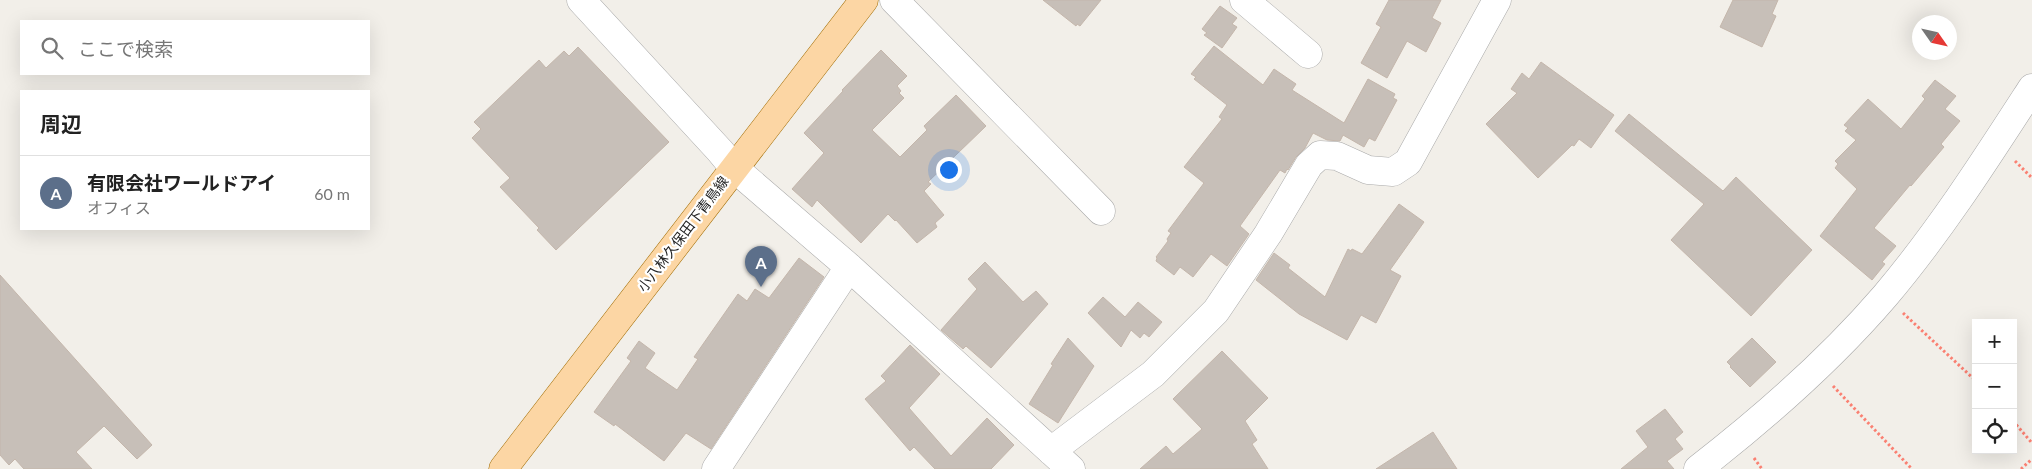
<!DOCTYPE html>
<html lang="ja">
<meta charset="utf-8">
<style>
:root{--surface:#fff;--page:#f6f6f6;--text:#222;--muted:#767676;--line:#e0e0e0;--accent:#d40000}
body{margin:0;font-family:Lato,"Noto Sans JP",sans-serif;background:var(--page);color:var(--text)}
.controls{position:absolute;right:15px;bottom:15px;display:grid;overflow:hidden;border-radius:0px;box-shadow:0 5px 20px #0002}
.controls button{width:45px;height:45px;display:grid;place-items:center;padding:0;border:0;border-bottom:1px solid var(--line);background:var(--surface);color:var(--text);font:25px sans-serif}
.compass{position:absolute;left:1912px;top:15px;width:45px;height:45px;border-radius:50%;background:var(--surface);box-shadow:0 5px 20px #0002;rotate:124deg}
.you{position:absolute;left:948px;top:169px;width:18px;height:18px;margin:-12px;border:4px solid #fff;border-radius:50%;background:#1a73e8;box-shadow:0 0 0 8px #1a73e833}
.badge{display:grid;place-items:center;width:32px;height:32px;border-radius:50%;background:var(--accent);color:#fff;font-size:16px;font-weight:700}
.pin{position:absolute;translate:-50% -41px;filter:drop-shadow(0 1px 2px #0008)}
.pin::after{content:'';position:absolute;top:26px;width:18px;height:15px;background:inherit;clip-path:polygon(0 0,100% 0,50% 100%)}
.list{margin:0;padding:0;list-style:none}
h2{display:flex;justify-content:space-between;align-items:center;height:65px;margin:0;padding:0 20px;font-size:21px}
h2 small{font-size:16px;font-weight:400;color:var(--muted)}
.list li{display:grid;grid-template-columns:32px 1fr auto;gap:15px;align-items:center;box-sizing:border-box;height:75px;padding:0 20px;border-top:1px solid var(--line)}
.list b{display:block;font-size:19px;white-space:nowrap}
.list p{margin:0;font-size:16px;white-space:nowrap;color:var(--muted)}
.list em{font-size:16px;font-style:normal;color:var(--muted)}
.icon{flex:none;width:28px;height:28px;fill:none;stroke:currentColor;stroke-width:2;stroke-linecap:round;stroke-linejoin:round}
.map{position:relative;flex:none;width:2032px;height:469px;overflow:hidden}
.search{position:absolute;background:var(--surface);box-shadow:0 5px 20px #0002;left:20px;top:20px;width:350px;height:55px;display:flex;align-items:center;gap:12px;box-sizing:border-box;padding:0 18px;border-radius:0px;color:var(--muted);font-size:19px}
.panel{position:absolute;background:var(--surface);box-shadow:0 5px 20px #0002;left:20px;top:90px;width:350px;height:140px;border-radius:0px}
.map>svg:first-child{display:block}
</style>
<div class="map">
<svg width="2032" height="469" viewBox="0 0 2032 469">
<rect width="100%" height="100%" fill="#f2efe9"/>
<path fill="#c7bfb8" stroke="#c4b6ab" d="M 1043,0 L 1101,0 L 1080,26 L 1077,24 L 1076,26 Z
M 1389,0 L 1441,0 L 1432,18 L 1441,23 L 1426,52 L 1407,41 L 1387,78 L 1361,63 L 1381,27 L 1376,24 Z
M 1733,0 L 1778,0 L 1772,14 L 1776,16 L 1762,47 L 1720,27 Z
M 1220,6 L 1237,18 L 1232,24 L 1237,27 L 1222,48 L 1204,35 L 1207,33 L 1202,29 Z
M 1214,46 L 1263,85 L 1274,69 L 1296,84 L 1292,90 L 1344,123 L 1368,79 L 1395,94 L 1393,98 L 1397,100 L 1375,141 L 1369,138 L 1364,147 L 1343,135 L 1340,141 L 1327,140 L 1313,133 L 1305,148 L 1296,157 L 1288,170 L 1287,169 L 1285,173 L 1280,170 L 1240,226 L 1249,234 L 1227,266 L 1211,254 L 1193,277 L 1180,267 L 1174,275 L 1156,261 L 1157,258 L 1156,257 L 1168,241 L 1167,239 L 1171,233 L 1168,231 L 1204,183 L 1184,167 L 1222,119 L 1219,117 L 1227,105 L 1194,79 L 1196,77 L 1191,74 Z
M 578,47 L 669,142 L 556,250 L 537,230 L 539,228 L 500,187 L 510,178 L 472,138 L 481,129 L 474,122 L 539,60 L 546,68 L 564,51 L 569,56 Z
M 881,50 L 907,76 L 897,86 L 901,91 L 899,93 L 904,98 L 872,130 L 900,157 L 927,130 L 924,126 L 956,95 L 986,126 L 928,182 L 931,184 L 924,191 L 944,215 L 935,223 L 937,227 L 917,243 L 896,220 L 895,221 L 888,214 L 861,243 L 817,200 L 812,207 L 792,189 L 824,153 L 804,133 L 843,91 L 842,90 Z
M 1541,62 L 1614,115 L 1591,148 L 1579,139 L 1574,146 L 1572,145 L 1538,178 L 1486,124 L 1517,93 L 1511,89 L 1522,73 L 1529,79 Z
M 1935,80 L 1956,96 L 1945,109 L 1960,121 L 1941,144 L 1944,147 L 1911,186 L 1910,185 L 1874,228 L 1896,246 L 1882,262 L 1885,264 L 1872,280 L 1820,236 L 1857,189 L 1835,168 L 1838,164 L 1835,161 L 1856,140 L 1845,131 L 1848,128 L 1844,125 L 1868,99 L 1901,129 L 1925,99 L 1922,96 Z
M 1629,114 L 1723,191 L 1736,177 L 1812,250 L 1751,316 L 1671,240 L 1704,204 L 1615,131 Z
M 1399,204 L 1424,222 L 1390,270 L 1401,276 L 1376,323 L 1361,315 L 1347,340 L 1299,314 L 1256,280 L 1274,253 L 1290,265 L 1288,268 L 1325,297 L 1348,249 L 1351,251 L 1352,249 L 1362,254 Z
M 799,258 L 824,277 L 711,449 L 686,433 L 664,461 L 615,424 L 614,426 L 594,412 L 631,361 L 627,358 L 639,341 L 655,353 L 645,368 L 677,390 L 698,359 L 694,357 L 738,294 L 747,301 L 755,289 L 769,298 Z
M 985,262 L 1023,302 L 1036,291 L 1048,304 L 991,368 L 966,346 L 963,349 L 941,330 L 977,289 L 968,279 Z
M 0,275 L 152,445 L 137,459 L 104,426 L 76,452 L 92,469 L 24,469 L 15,459 L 9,465 L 0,455 Z
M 1103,297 L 1125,317 L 1138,302 L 1162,322 L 1149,337 L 1144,333 L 1140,338 L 1131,330 L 1121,347 L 1088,313 Z
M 1068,338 L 1094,366 L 1058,423 L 1029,404 L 1053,365 L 1051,364 Z
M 1752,338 L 1776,362 L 1750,387 L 1730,367 L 1731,366 L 1727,362 Z
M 910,345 L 940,374 L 909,408 L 951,456 L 987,418 L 1014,445 L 991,469 L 935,469 L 914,447 L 910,451 L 865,399 L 886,381 L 881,376 Z
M 1222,351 L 1268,398 L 1245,421 L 1257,440 L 1252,444 L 1268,469 L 1140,469 L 1166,446 L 1173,454 L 1202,429 L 1173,399 Z
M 1665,409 L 1683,432 L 1675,439 L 1683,449 L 1667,461 L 1674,469 L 1621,469 L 1648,447 L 1636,431 Z
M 1433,432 L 1457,469 L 1376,469 Z"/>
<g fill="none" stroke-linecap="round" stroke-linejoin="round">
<g stroke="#a9a9a9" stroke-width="29">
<path id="minor" d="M 581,0 L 720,151 L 734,168 L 849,267 L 1071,469
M 894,0 L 1101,211
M 1244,0 L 1308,54
M 1051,451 L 1153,374 L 1216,311 L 1268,234 L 1309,165 L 1320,155 L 1337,156 L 1368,170 L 1393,172 L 1408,162 L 1497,0
M 716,469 L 849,267
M 1698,469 C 1765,417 1830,360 1885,296 C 1940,231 1986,159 2032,88"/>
</g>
<g stroke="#a06b00" stroke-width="29">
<path id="major" d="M 503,469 L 864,0"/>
</g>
<path stroke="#fa8072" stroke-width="3" stroke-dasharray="2.5 2.5" stroke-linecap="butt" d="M 2015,161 L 2032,178
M 1903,313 L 1976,381
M 1833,386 L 1912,469
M 2013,421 L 2032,443
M 1754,458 L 1762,469
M 2021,469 L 2032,459"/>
<use href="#minor" stroke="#fff" stroke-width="28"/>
<use href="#major" stroke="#fcd6a4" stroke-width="28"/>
</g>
<g text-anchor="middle" stroke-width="4.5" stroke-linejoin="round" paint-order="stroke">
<g font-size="14" fill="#222" stroke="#fff">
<text transform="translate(683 234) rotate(-53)" y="5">小八林久保田下青鳥線</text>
</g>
</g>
</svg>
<div class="controls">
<button>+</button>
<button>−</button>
<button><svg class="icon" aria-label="locate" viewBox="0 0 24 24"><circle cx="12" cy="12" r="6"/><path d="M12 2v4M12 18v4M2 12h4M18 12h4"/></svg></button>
</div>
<svg class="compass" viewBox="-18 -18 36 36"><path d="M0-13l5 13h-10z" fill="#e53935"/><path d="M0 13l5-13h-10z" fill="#767676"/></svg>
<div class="you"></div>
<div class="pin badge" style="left:761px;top:287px;background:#5c6f8a">A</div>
<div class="search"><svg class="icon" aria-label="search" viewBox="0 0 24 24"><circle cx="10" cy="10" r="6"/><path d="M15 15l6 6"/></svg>ここで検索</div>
<section class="panel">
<h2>周辺<small></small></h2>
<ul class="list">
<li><span class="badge" style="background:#5c6f8a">A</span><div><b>有限会社ワールドアイ</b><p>オフィス</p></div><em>60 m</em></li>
</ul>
</section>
</div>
